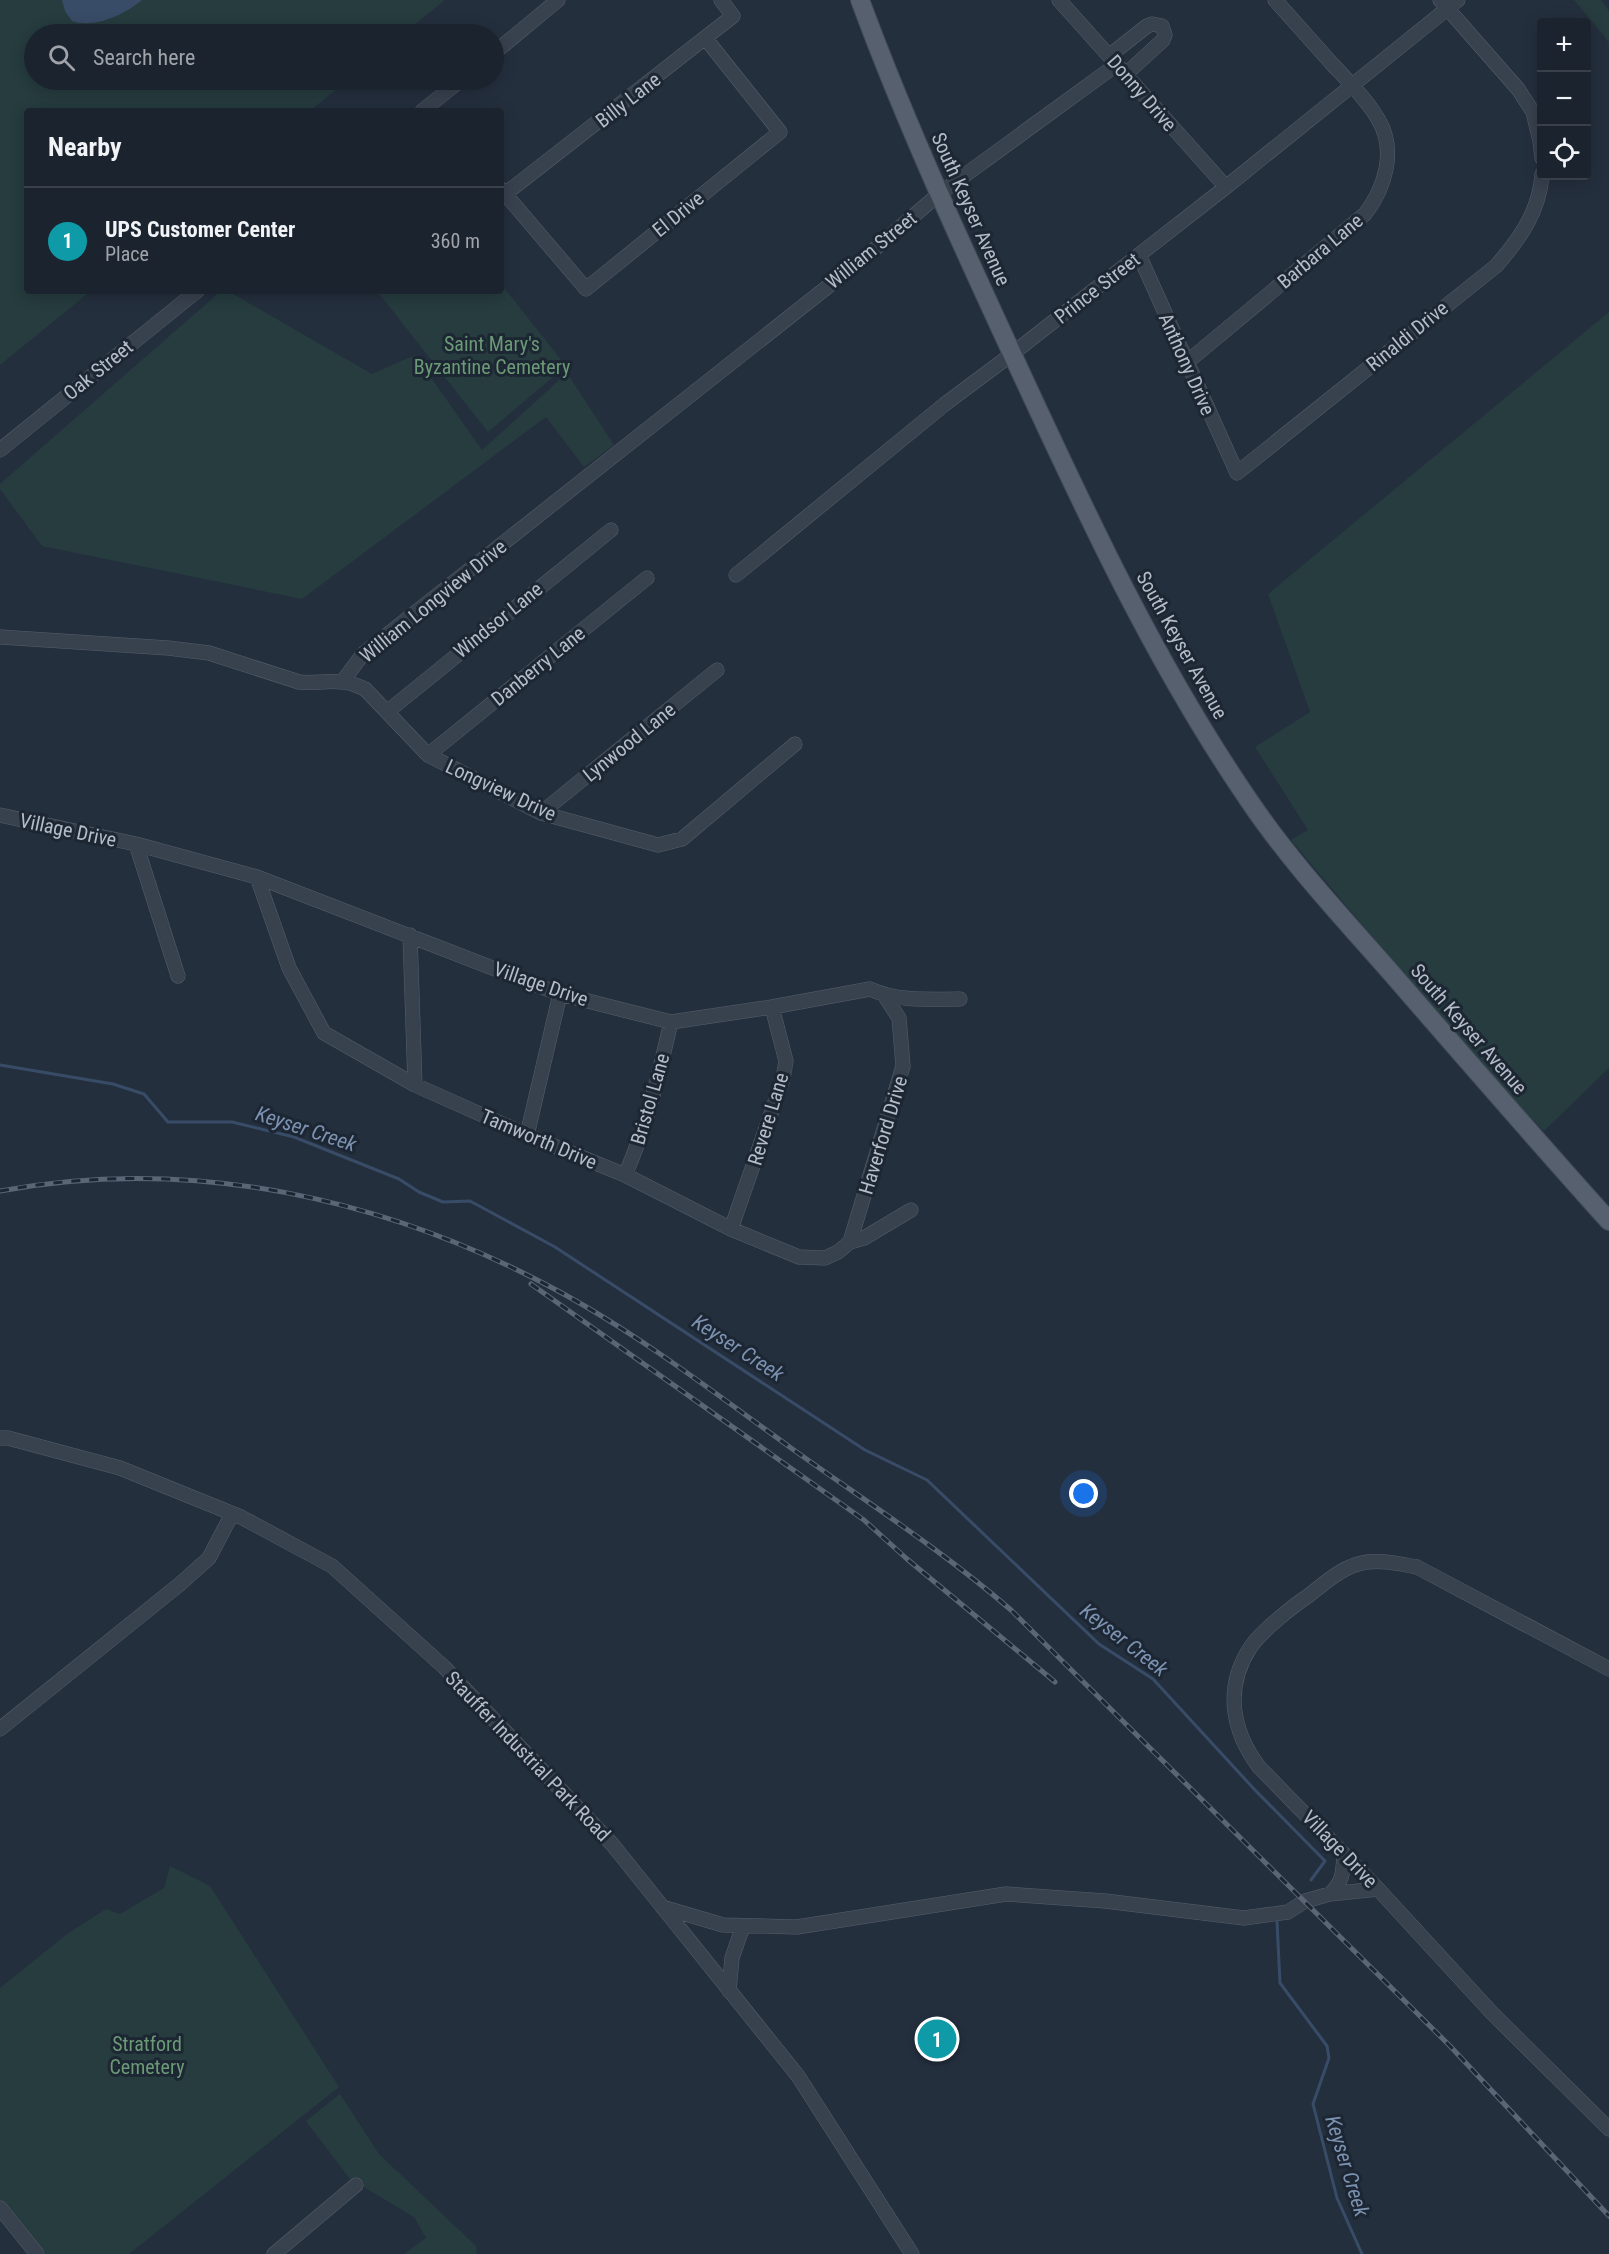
<!DOCTYPE html>
<meta charset="utf-8">
<style>
:root{--surface:#1b232e;--page:#282f3a;--text:#f1f3f6;--muted:#a0a4aa;--line:#39404a;--accent:#8ab4f8}
body{margin:0;font-family:"Roboto Condensed",sans-serif;background:var(--page);color:var(--text)}
.controls{position:absolute;right:18px;top:18px;display:grid;overflow:hidden;border-radius:6px;box-shadow:0 3px 15px #0003}
.controls button{width:54px;height:54px;display:grid;place-items:center;padding:0;border:0;border-bottom:2px solid var(--line);background:var(--surface);color:var(--text);font:30px sans-serif}
.you{position:absolute;left:1084px;top:1494px;width:21px;height:21px;margin:-15px;border:4px solid #fff;border-radius:50%;background:#1a73e8;box-shadow:0 0 0 9px #1a73e833}
.badge{display:grid;place-items:center;width:39px;height:39px;border-radius:50%;background:var(--accent);color:#fff;font-size:20px;font-weight:700}
.pin{position:absolute;translate:-50% -50%;border:3px solid #fff;box-shadow:0 2px 6px #0006}
.list{margin:0;padding:0;list-style:none}
h2{display:flex;justify-content:space-between;align-items:center;height:78px;margin:0;padding:0 24px;font-size:26px}
h2 small{font-size:20px;font-weight:400;color:var(--muted)}
.list li{display:grid;grid-template-columns:39px 1fr auto;gap:18px;align-items:center;box-sizing:border-box;height:108px;padding:0 24px;border-top:2px solid var(--line)}
.list b{display:block;font-size:22px;white-space:nowrap}
.list p{margin:0;font-size:20px;white-space:nowrap;color:var(--muted)}
.list em{font-size:20px;font-style:normal;color:var(--muted)}
.icon{flex:none;width:33px;height:33px;fill:none;stroke:currentColor;stroke-width:2;stroke-linecap:round;stroke-linejoin:round}
.map{position:relative;flex:none;width:1609px;height:2254px;overflow:hidden}
.search{position:absolute;background:var(--surface);box-shadow:0 3px 15px #0003;left:24px;top:24px;width:480px;height:66px;display:flex;align-items:center;gap:15px;box-sizing:border-box;padding:0 21px;border-radius:33px;color:var(--muted);font-size:22px}
.panel{position:absolute;background:var(--surface);box-shadow:0 3px 15px #0003;left:24px;top:108px;width:480px;height:186px;border-radius:6px}
.map>svg:first-child{display:block}
</style>
<div class="map">
<svg width="1609" height="2254" viewBox="0 0 1609 2254">
<rect width="100%" height="100%" fill="#242f3e"/>
<path fill="#263c3f" d="M 0,0 L 445,0 L 403,34 L 34,34 L 34,80 L 348,80 L 310,111 L 27,111 L 27,291 L 91,291 L 0,365 Z
M 1574,0 L 1601,0 L 1609,11 L 1609,42 Z
M 501,284 L 566,366 L 488,432 L 377,291 L 501,291 Z
M 221,291 L 228,291 L 372,374 L 415,355 L 482,450 L 567,373 L 614,445 L 584,467 L 546,417 L 302,599 L 42,546 L 0,489 L 0,484 Z
M 1609,312 L 1609,1068 L 1544,1131 L 1492,1079 L 1291,840 L 1308,830 L 1255,747 L 1310,712 L 1268,594 Z
M 170,1866 L 210,1886 L 339,2087 L 129,2254 L 45,2254 L 0,2199 L 0,1988 L 67,1934 L 106,1909 L 120,1914 L 164,1888 Z
M 340,2094 L 379,2154 L 476,2246 L 477,2254 L 404,2254 L 426,2238 L 414,2217 L 349,2178 L 306,2121 Z"/>
<path fill="#394c67" d="M 62,0 L 142,0 C 125,14 95,29 72,21 L 65,11 Z"/>
<g fill="none" stroke-linecap="round" stroke-linejoin="round">
<path stroke="#394c67" stroke-width="3" d="M 0,1065 L 113,1084 L 144,1094 L 168,1122 L 232,1122 L 294,1137 L 399,1179 L 419,1192 L 443,1202 L 470,1201 L 555,1247 L 865,1450 L 927,1480 L 1099,1644 L 1153,1679 L 1254,1789 L 1325,1861 L 1311,1880
M 1277,1922 L 1280,1983 L 1327,2046 L 1329,2058 L 1313,2104 L 1337,2198 L 1362,2254"/>
<g stroke="#565f6c" stroke-width="15">
<path id="minor" d="M 1059,0 L 1226,187
M 1440,0 L 1518,89 L 1533,112 L 1540,141 L 1542,158
M 494,53 L 558,0
M 1109,56 L 1147,26 L 1152,24 L 1162,26 L 1165,35 L 1163,40 L 1125,75
M 422,111 L 461,80
M 501,189 L 586,289 L 780,132 L 706,39
M 505,194 L 733,16 L 721,0
M 1139,255 L 1237,473 L 1496,266 C 1520,239 1540,210 1542,174
M 1186,363 L 1365,214 C 1385,188 1397,150 1378,119 C 1367,100 1349,82 1334,66 C 1314,44 1295,22 1275,0
M 0,450 L 197,291
M 736,575 L 945,404 L 1012,354 L 1226,187 L 1458,0
M 0,637 L 168,648 L 209,653 L 299,682 C 314,684 328,680 342,682 C 350,682 358,686 365,689 L 428,755 L 541,813 L 658,845 L 682,839 L 795,744
M 342,682 L 363,654 L 869,254 L 939,194 L 1116,65
M 387,712 L 611,530
M 428,755 L 647,578
M 541,813 L 717,670
M 0,815 L 136,844 L 257,877 L 560,994 L 671,1022 L 772,1007 L 870,989 C 898,1002 930,999 960,999
M 136,844 L 178,976
M 257,877 L 289,968 L 324,1033 L 415,1085 L 527,1135 L 625,1175 L 731,1229 L 799,1257 L 825,1258 L 838,1252 L 850,1242 L 864,1238 L 911,1210
M 410,935 L 415,1085
M 527,1135 L 560,994
M 625,1175 C 647,1126 659,1074 671,1022
M 731,1229 L 783,1079 L 786,1061 L 772,1007
M 850,1242 L 903,1066 L 899,1018 L 884,995
M 0,1438 L 8,1438 L 120,1468 L 241,1517 L 332,1566 L 444,1667 L 612,1844 L 798,2076 L 912,2254
M 1609,1669 L 1417,1567 C 1400,1564 1384,1560 1367,1562 C 1344,1565 1326,1582 1308,1596 C 1293,1606 1259,1633 1250,1648 C 1224,1688 1232,1731 1259,1767 L 1378,1889 L 1492,2013 L 1609,2129
M 0,1729 L 180,1584 L 209,1558 L 232,1514
M 1330,1894 C 1343,1882 1343,1872 1344,1854
M 662,1907 L 723,1925 L 797,1927 L 1006,1894 L 1105,1901 L 1244,1918 L 1288,1912 L 1305,1901 L 1330,1894 L 1378,1889
M 729,1991 L 732,1958 L 743,1926
M 0,2208 L 37,2254
M 274,2254 L 356,2185"/>
</g>
<g stroke="#414a57" stroke-width="20">
<path id="major" d="M 860,0 C 907,127 964,250 1021,373 C 1089,520 1158,668 1250,802 C 1292,864 1344,919 1393,975 C 1465,1058 1536,1140 1609,1221"/>
</g>
<use href="#minor" stroke="#38414e" stroke-width="14"/>
<use href="#major" stroke="#56606e" stroke-width="18"/>
<g stroke="#5a6575" stroke-width="5">
<path id="rail" d="M 0,1191 C 193,1155 389,1199 560,1292 C 641,1336 716,1394 791,1448 C 865,1501 942,1550 1011,1610 L 1450,2046 L 1609,2216
M 531,1284 L 864,1520 L 907,1559 L 1055,1682"/>
</g>
<use href="#rail" stroke="#1d2633" stroke-width="3" stroke-dasharray="9" stroke-linecap="butt"/>
</g>
<g text-anchor="middle" stroke-width="6" stroke-linejoin="round" paint-order="stroke">
<g font-size="20" fill="#b4bcc9" stroke="#1d2633">
<text transform="translate(1142 93) rotate(49)" y="7">Donny Drive</text>
<text transform="translate(628 100) rotate(-38)" y="7">Billy Lane</text>
<text transform="translate(971 209) rotate(66)" y="7">South Keyser Avenue</text>
<text transform="translate(678 214) rotate(-39)" y="7">El Drive</text>
<text transform="translate(871 250) rotate(-39)" y="7">William Street</text>
<text transform="translate(1320 251) rotate(-40)" y="7">Barbara Lane</text>
<text transform="translate(1097 288) rotate(-38)" y="7">Prince Street</text>
<text transform="translate(1407 336) rotate(-39)" y="7">Rinaldi Drive</text>
<text transform="translate(1187 364) rotate(66)" y="7">Anthony Drive</text>
<text transform="translate(98 370) rotate(-39)" y="7">Oak Street</text>
<text transform="translate(433 601) rotate(-39)" y="7">William Longview Drive</text>
<text transform="translate(498 620) rotate(-39)" y="7">Windsor Lane</text>
<text transform="translate(1182 645) rotate(61)" y="7">South Keyser Avenue</text>
<text transform="translate(538 666) rotate(-39)" y="7">Danberry Lane</text>
<text transform="translate(629 742) rotate(-39)" y="7">Lynwood Lane</text>
<text transform="translate(501 790) rotate(25)" y="7">Longview Drive</text>
<text transform="translate(68 830) rotate(12)" y="7">Village Drive</text>
<text transform="translate(541 984) rotate(19)" y="7">Village Drive</text>
<text transform="translate(1469 1029) rotate(49)" y="7">South Keyser Avenue</text>
<text transform="translate(650 1099) rotate(-74)" y="7">Bristol Lane</text>
<text transform="translate(768 1119) rotate(-73)" y="7">Revere Lane</text>
<text transform="translate(883 1135) rotate(-73)" y="7">Haverford Drive</text>
<text transform="translate(539 1139) rotate(23)" y="7">Tamworth Drive</text>
<text transform="translate(528 1756) rotate(46)" y="7">Stauffer Industrial Park Road</text>
<text transform="translate(1340 1849) rotate(46)" y="7">Village Drive</text>
</g>
<g font-size="20" fill="#6b9a76" stroke="#1d2633">
<text x="492" y="351">Saint Mary's<tspan x="492" dy="23">Byzantine Cemetery</tspan></text>
<text x="147" y="2051">Stratford<tspan x="147" dy="23">Cemetery</tspan></text>
</g>
<g font-size="21" font-style="italic" fill="#7c92b1" stroke="#1d2633">
<text transform="translate(306 1129) rotate(18)" y="7">Keyser Creek</text>
<text transform="translate(738 1348) rotate(33)" y="7">Keyser Creek</text>
<text transform="translate(1124 1640) rotate(38)" y="7">Keyser Creek</text>
<text transform="translate(1347 2166) rotate(73)" y="7">Keyser Creek</text>
</g>
</g>
</svg>
<div class="controls">
<button>+</button>
<button>−</button>
<button><svg class="icon" aria-label="locate" viewBox="0 0 24 24"><circle cx="12" cy="12" r="6"/><path d="M12 2v4M12 18v4M2 12h4M18 12h4"/></svg></button>
</div>
<div class="you"></div>
<div class="pin badge" style="left:937px;top:2039px;background:#0f9aa8">1</div>
<div class="search"><svg class="icon" aria-label="search" viewBox="0 0 24 24"><circle cx="10" cy="10" r="6"/><path d="M15 15l6 6"/></svg>Search here</div>
<section class="panel">
<h2>Nearby<small></small></h2>
<ul class="list">
<li><span class="badge" style="background:#0f9aa8">1</span><div><b>UPS Customer Center</b><p>Place</p></div><em>360 m</em></li>
</ul>
</section>
</div>
